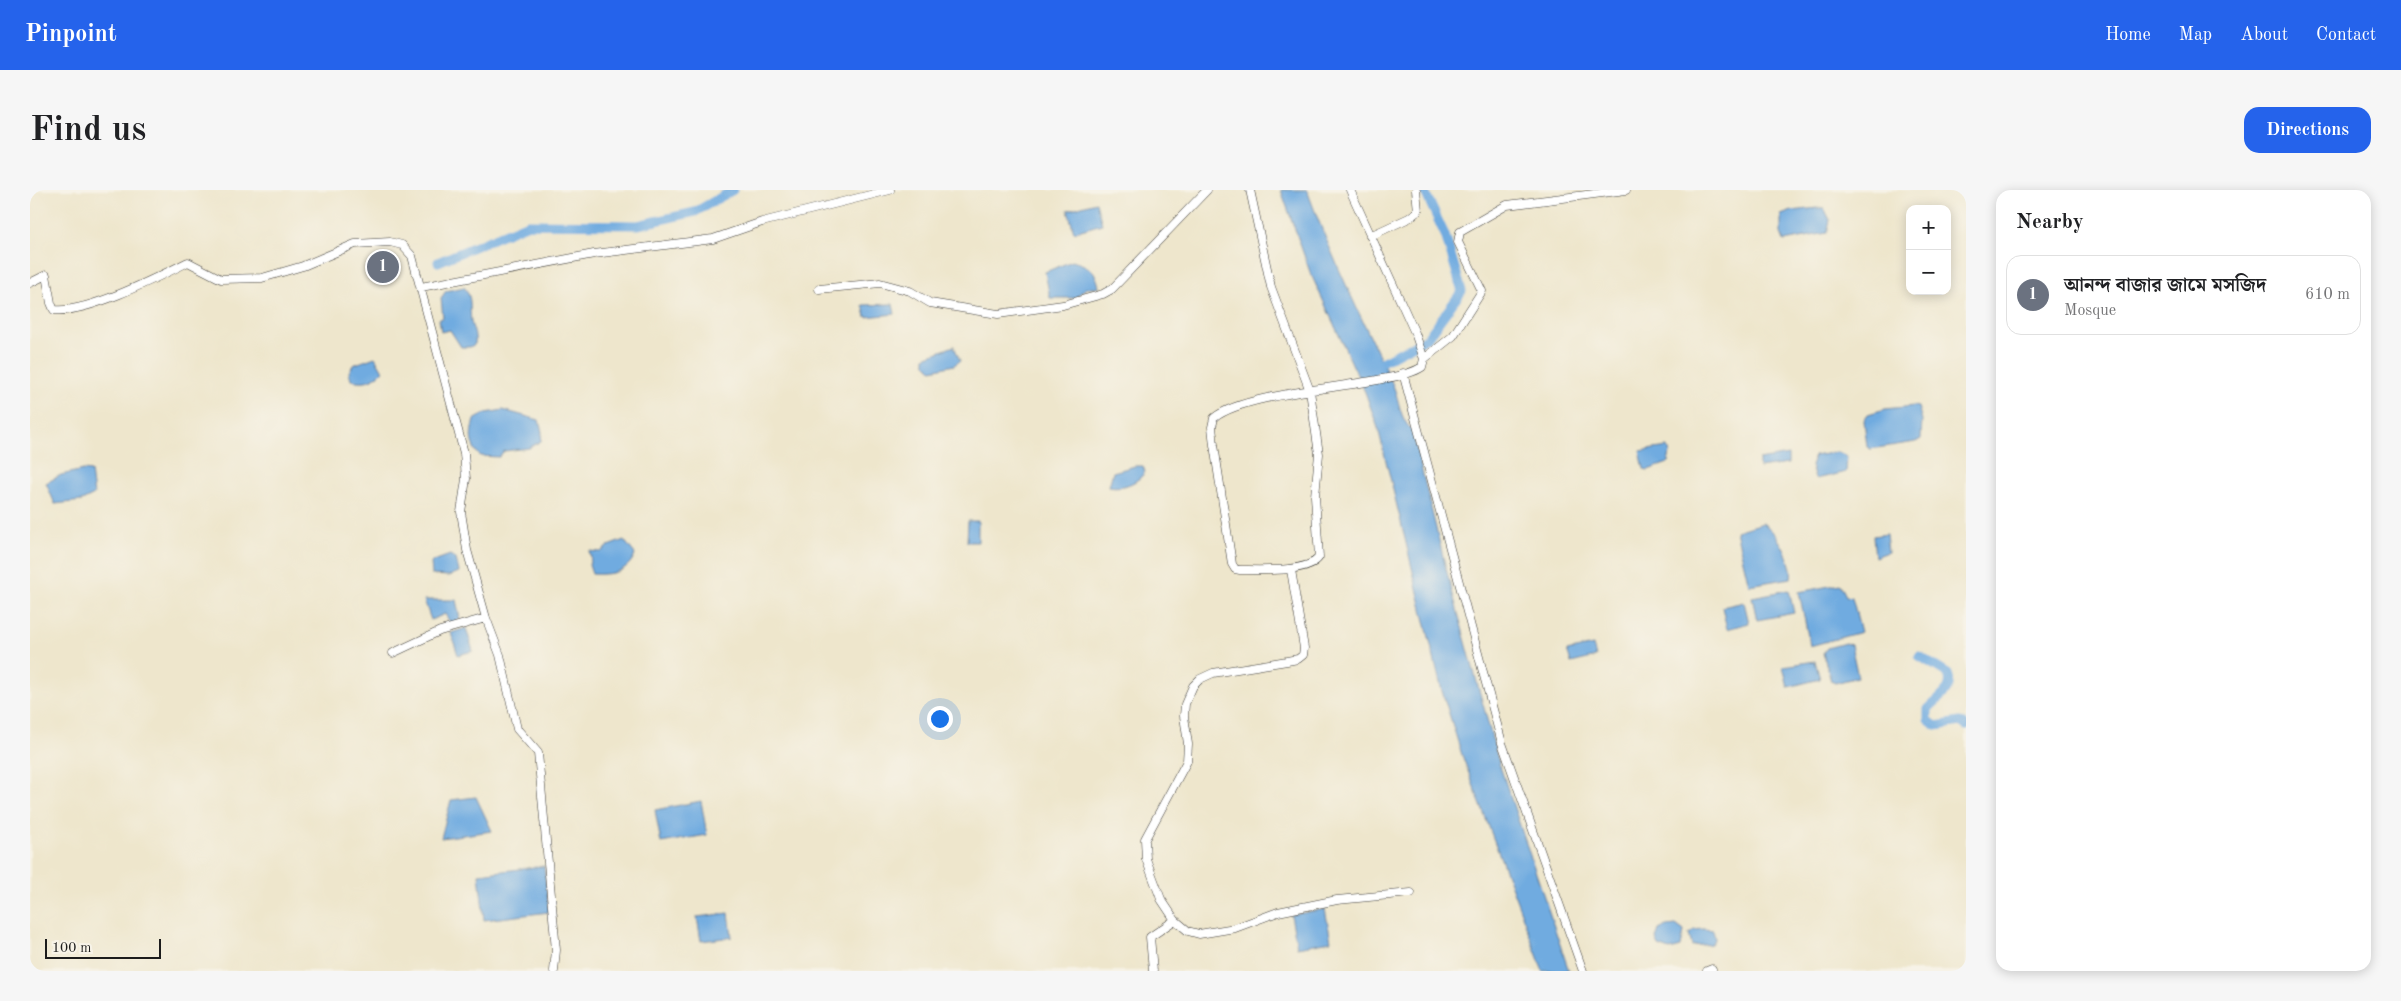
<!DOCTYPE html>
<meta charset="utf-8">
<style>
:root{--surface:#fff;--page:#f6f6f6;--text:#202124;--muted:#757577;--line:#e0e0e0;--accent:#2563eb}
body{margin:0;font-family:"Old Standard TT","Noto Serif Bengali",serif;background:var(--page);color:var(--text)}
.controls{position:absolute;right:15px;top:15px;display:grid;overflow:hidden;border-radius:10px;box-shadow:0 2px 12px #0003}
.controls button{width:45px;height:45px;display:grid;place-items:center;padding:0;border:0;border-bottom:1px solid var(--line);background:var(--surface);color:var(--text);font:25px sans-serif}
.scale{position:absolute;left:15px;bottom:12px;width:116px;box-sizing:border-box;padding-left:5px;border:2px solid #1c1c1c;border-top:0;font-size:14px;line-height:18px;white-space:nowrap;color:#1c1c1c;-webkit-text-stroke:4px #f7f3e8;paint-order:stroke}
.you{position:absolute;left:909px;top:528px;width:18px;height:18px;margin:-12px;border:4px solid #fff;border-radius:50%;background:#1a73e8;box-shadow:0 0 0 8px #1a73e833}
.badge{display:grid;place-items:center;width:32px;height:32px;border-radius:50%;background:var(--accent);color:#fff;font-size:16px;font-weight:700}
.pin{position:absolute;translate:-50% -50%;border:2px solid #fff;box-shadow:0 1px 5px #0006}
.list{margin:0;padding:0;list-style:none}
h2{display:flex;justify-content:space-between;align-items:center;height:65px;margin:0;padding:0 20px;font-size:21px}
h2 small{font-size:16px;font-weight:400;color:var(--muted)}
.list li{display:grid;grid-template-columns:32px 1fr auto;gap:15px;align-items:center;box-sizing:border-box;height:80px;margin:0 10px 10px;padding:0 10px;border:1px solid var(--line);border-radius:15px}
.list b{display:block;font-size:19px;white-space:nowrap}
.list p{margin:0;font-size:16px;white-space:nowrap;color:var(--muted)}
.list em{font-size:16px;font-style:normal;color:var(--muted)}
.map{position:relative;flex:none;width:1936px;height:781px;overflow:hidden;border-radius:15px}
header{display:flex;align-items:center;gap:30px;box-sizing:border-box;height:70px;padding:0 25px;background:var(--accent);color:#fff}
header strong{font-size:24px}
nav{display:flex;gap:28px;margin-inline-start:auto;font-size:18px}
.intro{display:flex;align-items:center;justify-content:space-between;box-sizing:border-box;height:120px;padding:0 30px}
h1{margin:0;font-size:35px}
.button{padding:12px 22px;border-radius:15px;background:var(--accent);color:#fff;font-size:18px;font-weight:700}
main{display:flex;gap:30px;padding:0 30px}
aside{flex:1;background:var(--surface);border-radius:15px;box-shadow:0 2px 12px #0003}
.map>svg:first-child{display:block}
</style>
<header>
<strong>Pinpoint</strong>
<nav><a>Home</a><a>Map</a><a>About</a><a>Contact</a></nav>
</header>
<div class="intro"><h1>Find us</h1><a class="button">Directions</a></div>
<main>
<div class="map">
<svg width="1936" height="781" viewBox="0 0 1936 781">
<rect width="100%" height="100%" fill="#f7f3e8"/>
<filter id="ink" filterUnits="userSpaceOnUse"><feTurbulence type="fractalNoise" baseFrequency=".02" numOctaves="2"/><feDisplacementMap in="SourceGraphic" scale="10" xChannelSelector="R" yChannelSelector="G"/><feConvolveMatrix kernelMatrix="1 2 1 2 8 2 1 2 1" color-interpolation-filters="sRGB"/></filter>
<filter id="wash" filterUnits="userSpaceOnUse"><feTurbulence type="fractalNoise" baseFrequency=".0096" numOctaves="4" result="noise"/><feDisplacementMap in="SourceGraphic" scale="20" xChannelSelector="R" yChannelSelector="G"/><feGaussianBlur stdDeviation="1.12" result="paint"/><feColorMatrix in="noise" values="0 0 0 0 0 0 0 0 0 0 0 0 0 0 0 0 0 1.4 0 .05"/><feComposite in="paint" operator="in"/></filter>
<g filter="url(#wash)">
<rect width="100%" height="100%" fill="#eee6cc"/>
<path fill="#6fabe0" stroke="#46647e" d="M 1251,0 L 1277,0 C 1301,67 1333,131 1363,195 C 1370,212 1369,228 1382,240 L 1416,379 L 1469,573 L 1539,781 L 1513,781 L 1432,565 L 1412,501 L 1348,238 L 1335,202 L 1280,82 Z
M 1066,12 L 1072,34 L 1044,42 L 1038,20 Z
M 1787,18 L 1794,18 L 1800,30 L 1797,43 L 1754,51 L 1751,43 L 1751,25 L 1762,21 Z
M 1042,71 C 1058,75 1067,81 1069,98 L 1056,98 L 1045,108 L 1020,108 L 1015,82 Z
M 434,97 C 443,108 439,117 441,131 C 443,142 446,142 445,154 L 440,157 L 431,157 L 420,140 L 411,142 L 409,129 L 413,128 L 411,108 L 416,101 Z
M 863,114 L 865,124 L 836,127 L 833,115 Z
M 924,156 L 930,171 L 924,175 L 902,180 L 895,173 L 895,167 Z
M 345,167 L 353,181 C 343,191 335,193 321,190 L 319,182 L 323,175 Z
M 1884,216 L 1888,217 L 1892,230 L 1891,249 L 1886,252 L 1840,259 L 1837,257 L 1834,230 L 1838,224 L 1855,219 Z
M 473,220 L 509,230 L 512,242 L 511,251 L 499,258 L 474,261 L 469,267 L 450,266 C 439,254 440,245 444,230 L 456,223 Z
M 1638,257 L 1640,263 L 1638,273 L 1618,280 L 1614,279 L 1610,261 Z
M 1808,262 L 1817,266 L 1816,282 L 1785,289 L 1781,276 L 1784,266 Z
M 1758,265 L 1758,274 L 1729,278 L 1729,270 Z
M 1105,276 L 1113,276 L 1115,282 C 1108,293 1092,299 1079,296 L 1083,282 Z
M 53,280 L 61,281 L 64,305 L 52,311 L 25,314 L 16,293 L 31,285 Z
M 938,331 L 948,331 L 948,352 L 937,352 Z
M 1732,333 C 1746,339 1764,373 1761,388 L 1719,395 L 1706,341 Z
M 1856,344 L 1858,362 L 1845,367 L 1843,346 Z
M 594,350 L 605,364 C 598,383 580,385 562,384 L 559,375 L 561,368 L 559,361 L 571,362 L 578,356 Z
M 420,365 L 426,369 L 429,382 L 419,386 L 402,385 L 401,372 Z
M 1810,394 L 1816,406 L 1822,407 L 1831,442 L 1780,456 L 1769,402 Z
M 1759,400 L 1764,423 L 1727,430 L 1722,407 Z
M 394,410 L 426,410 L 430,429 L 421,434 L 415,424 L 401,430 Z
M 1714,412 L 1719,433 L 1697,439 L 1692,417 Z
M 436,438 L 443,461 L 428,465 L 421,443 Z
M 1815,453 L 1821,455 L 1828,487 L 1805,493 L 1801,491 L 1793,463 L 1797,458 Z
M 1563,455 L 1566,467 L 1541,473 L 1537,461 Z
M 1785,471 L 1790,489 L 1758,497 L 1753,476 Z
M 446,607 L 462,641 L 411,648 L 421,610 Z
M 671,611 L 677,645 L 631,653 L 625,620 Z
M 514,676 L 519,722 L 454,730 L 449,684 Z
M 1295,719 L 1301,751 L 1267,757 L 1261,725 Z
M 699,723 L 702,747 L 671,751 L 667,727 Z
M 1646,735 L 1654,741 L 1651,757 L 1640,760 L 1629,756 L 1626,749 L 1629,740 L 1637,736 Z
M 1673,739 L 1683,740 L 1685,748 L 1681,754 L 1662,756 L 1659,744 L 1664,740 Z"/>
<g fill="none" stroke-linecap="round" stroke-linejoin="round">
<path stroke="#6fabe0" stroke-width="9" d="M 408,72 L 498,34 L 608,35 L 665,22 L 703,0
M 1342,177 L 1397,148 L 1432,101 L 1415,45 L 1394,0
M 1889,466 L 1918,484 C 1925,500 1907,509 1898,519 L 1898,530 L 1906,536 L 1930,532 L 1936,536"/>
</g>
</g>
<g filter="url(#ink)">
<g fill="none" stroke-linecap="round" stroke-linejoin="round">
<g stroke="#3c3a36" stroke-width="9">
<path id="street" d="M 1220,0 L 1241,97 L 1280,201 L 1289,264 L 1285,306 L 1289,367 C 1279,383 1229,380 1210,380 L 1205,379 L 1202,374 L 1184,255 L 1182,237 L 1184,228 C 1214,204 1311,198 1352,189 C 1364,187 1382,184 1392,177 L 1394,169 L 1385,143 L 1320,0
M 1340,46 L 1379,28 L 1388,21 L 1386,0
M 0,93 L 16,85 L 21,113 L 24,120 C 56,124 128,87 158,72 L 191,89 L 232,88 L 273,76 L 325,54 L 360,52 L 372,55 L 382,66 L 434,263 L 436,289 L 431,322 L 437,360 L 456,428 L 470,465 L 487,539 L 508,563 L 526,760 L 524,781
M 391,97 L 564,64 L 683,49 L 732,32 L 860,0
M 789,99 L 850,93 L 880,101 L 900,113 L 968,124 L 1033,115 L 1073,104 L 1082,99 L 1177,0
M 1394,169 L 1423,146 L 1452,101 L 1428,52 L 1430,42 L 1477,15 L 1596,0
M 1373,183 L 1472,553 L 1553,781
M 1261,380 L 1274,458 L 1273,465 L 1268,469 L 1257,471 L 1183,483 L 1170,489 L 1163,496 L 1155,514 L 1154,526 L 1158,554 L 1157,571 L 1115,649 L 1116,669 L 1131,709 L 1145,730 L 1158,741 L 1169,744 L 1205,738 L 1248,722 L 1307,710 L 1381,703
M 363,463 L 410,441 L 456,428
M 1123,781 L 1120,747 L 1145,730
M 1677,781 L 1682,779"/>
</g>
<use href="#street" stroke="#fff" stroke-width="8"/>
</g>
</g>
</svg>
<div class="controls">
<button>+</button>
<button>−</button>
</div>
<div class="scale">100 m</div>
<div class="you"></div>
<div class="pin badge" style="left:353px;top:77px;background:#6b7280">1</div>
</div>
<aside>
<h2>Nearby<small></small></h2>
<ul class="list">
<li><span class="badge" style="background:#6b7280">1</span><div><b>আনন্দ বাজার জামে মসজিদ</b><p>Mosque</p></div><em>610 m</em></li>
</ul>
</aside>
</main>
